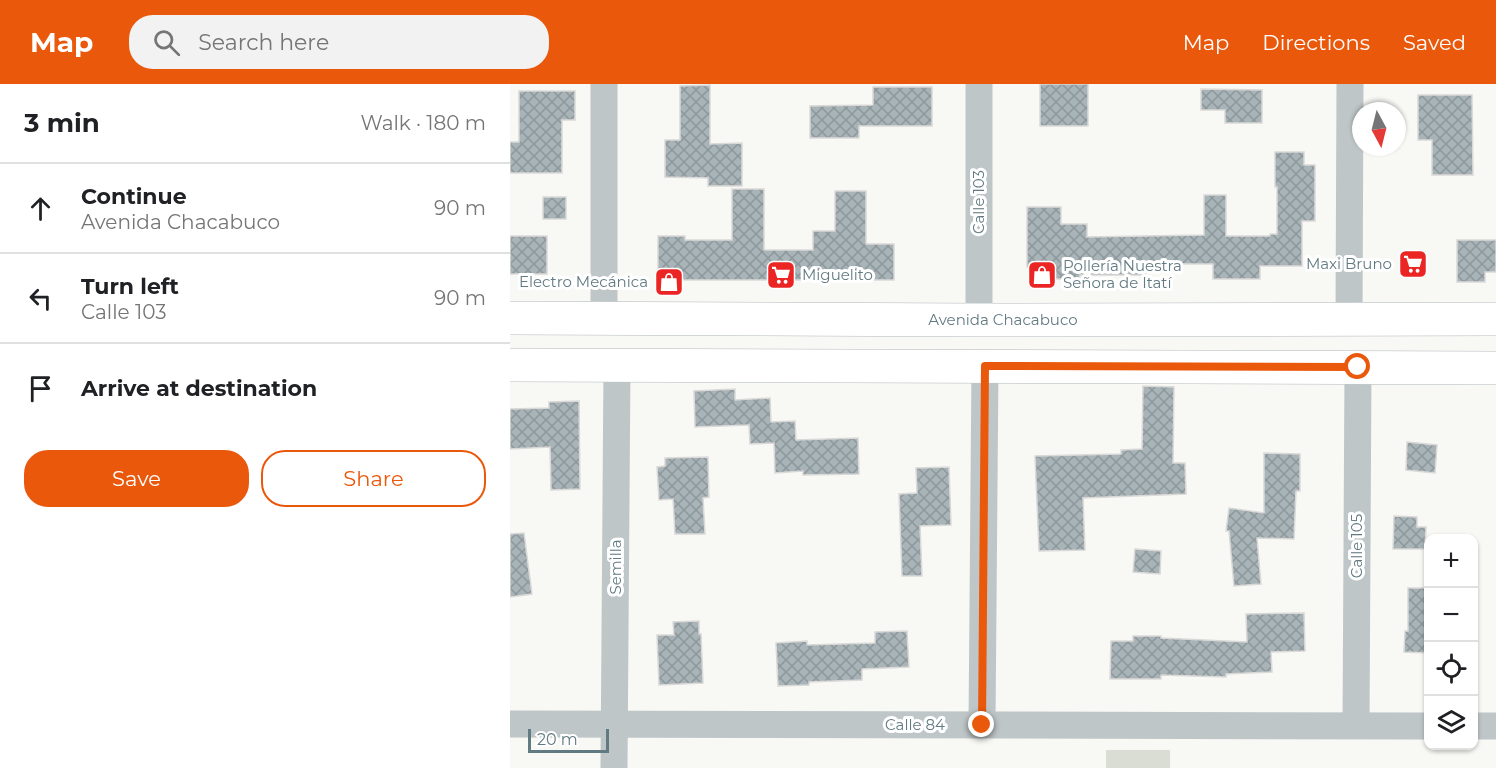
<!DOCTYPE html>
<meta charset="utf-8">
<style>
:root{--surface:#fff;--page:#f2f2f2;--text:#202124;--muted:#757577;--line:#e0e0e0;--accent:#ea580c}
body{margin:0;font-family:Montserrat,sans-serif;background:var(--page);color:var(--text)}
.controls{position:absolute;right:18px;bottom:18px;display:grid;overflow:hidden;border-radius:12px;box-shadow:0 2px 4px #0004}
.controls button{width:54px;height:54px;display:grid;place-items:center;padding:0;border:0;border-bottom:2px solid var(--line);background:var(--surface);color:var(--text);font:30px sans-serif}
.compass{position:absolute;left:842px;top:18px;width:54px;height:54px;border-radius:50%;background:var(--surface);box-shadow:0 2px 4px #0004;rotate:173deg}
.scale{position:absolute;left:18px;bottom:15px;width:81px;box-sizing:border-box;padding-left:6px;border:3px solid #627a82;border-top:0;font-size:16px;line-height:21px;white-space:nowrap;color:#627a82;-webkit-text-stroke:4px #fff;paint-order:stroke}
.stop{position:absolute;width:18px;height:18px;margin:-14px;border:4px solid #ea580c;border-radius:50%;background:#fff}
.stop.end{background:#ea580c;border-color:#fff;box-shadow:0 2px 6px #0008}
.list{margin:0;padding:0;list-style:none}
h2{display:flex;justify-content:space-between;align-items:center;height:78px;margin:0;padding:0 24px;font-size:26px}
h2 small{font-size:20px;font-weight:400;color:var(--muted)}
.list li{display:grid;grid-template-columns:39px 1fr auto;gap:18px;align-items:center;box-sizing:border-box;height:90px;padding:0 24px;border-top:2px solid var(--line)}
.list b{display:block;font-size:22px;white-space:nowrap}
.list p{margin:0;font-size:20px;white-space:nowrap;color:var(--muted)}
.list em{font-size:20px;font-style:normal;color:var(--muted)}
.actions{display:flex;gap:12px;padding:18px 24px}
.actions a{flex:1;padding:14px 0;border:2px solid var(--accent);border-radius:24px;text-align:center;font-size:21px;color:var(--accent)}
.actions .main{background:var(--accent);color:#fff}
.icon{flex:none;width:33px;height:33px;fill:none;stroke:currentColor;stroke-width:2;stroke-linecap:round;stroke-linejoin:round}
.map{position:relative;flex:none;width:986px;height:684px;overflow:hidden}
header{display:flex;align-items:center;gap:36px;box-sizing:border-box;height:84px;padding:0 30px;background:var(--accent);color:#fff}
header strong{font-size:28px}
nav{display:flex;gap:33px;margin-inline-start:auto;font-size:21px}
.search{width:420px;height:54px;background:var(--page);display:flex;align-items:center;gap:15px;box-sizing:border-box;padding:0 21px;border-radius:24px;color:var(--muted);font-size:22px}
main{display:flex}
aside{flex:1;background:var(--surface)}
.map>svg:first-child{display:block}
</style>
<header>
<strong>Map</strong>
<div class="search"><svg class="icon" aria-label="search" viewBox="0 0 24 24"><circle cx="10" cy="10" r="6"/><path d="M15 15l6 6"/></svg>Search here</div>
<nav><a>Map</a><a>Directions</a><a>Saved</a></nav>
</header>
<main>
<aside>
<h2>3 min<small>Walk · 180 m</small></h2>
<ul class="list">
<li><svg class="icon" aria-label="ahead" viewBox="0 0 24 24"><path d="M12 20V5M6 11l6-6 6 6"/></svg><div><b>Continue</b><p>Avenida Chacabuco</p></div><em>90 m</em></li>
<li><svg class="icon" aria-label="left" viewBox="0 0 24 24"><path d="M17 20v-9H6M10 6l-5 5 5 5"/></svg><div><b>Turn left</b><p>Calle 103</p></div><em>90 m</em></li>
<li><svg class="icon" aria-label="arrive" viewBox="0 0 24 24"><path d="M6 21V4h12l-3 4 3 4H6"/></svg><div><b>Arrive at destination</b></div></li>
</ul>
<div class="actions"><a class="main">Save</a><a>Share</a></div>
</aside>
<div class="map">
<svg width="986" height="684" viewBox="0 0 986 684">
<defs>
<pattern id="building-cross-hatch" width="8" height="8" patternUnits="userSpaceOnUse" patternTransform="scale(1.5)"><rect width="8" height="8" fill="#a8b4b8"/><path d="M0 0l8 8M0 8l8-8" fill="none" stroke="#8c979b"/></pattern>
</defs>
<rect width="100%" height="100%" fill="#f8f8f5"/>
<path fill="#d9ddd4" d="M 596,666 L 660,666 L 660,684 L 596,684 Z"/>
<path fill="url(#building-cross-hatch)" stroke="#dad9d8" stroke-width="1.5" d="M 530,0 L 578,0 L 578,42 L 530,42 Z
M 200,1 L 200,60 L 232,59 L 232,102 L 198,102 L 198,94 L 155,93 L 155,56 L 170,56 L 170,2 Z
M 363,3 L 422,3 L 422,42 L 349,42 L 349,54 L 300,54 L 300,22 L 363,21 Z
M 691,5 L 752,6 L 752,39 L 715,39 L 715,26 L 691,26 Z
M 9,7 L 65,7 L 65,36 L 52,36 L 52,89 L 0,89 L 0,58 L 9,58 Z
M 908,11 L 962,11 L 963,91 L 922,91 L 922,56 L 908,56 Z
M 765,68 L 794,68 L 794,81 L 805,81 L 805,137 L 792,137 L 792,182 L 750,182 L 750,195 L 703,195 L 703,180 L 636,180 L 636,191 L 570,191 L 570,195 L 541,195 L 541,184 L 517,183 L 517,123 L 551,123 L 551,140 L 577,140 L 577,153 L 694,151 L 694,111 L 716,111 L 716,152 L 760,152 L 760,150 L 767,150 L 767,103 L 765,103 Z
M 222,105 L 254,105 L 254,166 L 303,166 L 303,147 L 325,147 L 325,107 L 356,107 L 356,160 L 384,160 L 384,196 L 148,196 L 148,152 L 175,152 L 175,156 L 222,156 Z
M 33,113 L 56,113 L 56,135 L 33,135 Z
M 0,152 L 37,152 L 37,190 L 0,190 Z
M 947,156 L 986,156 L 986,188 L 975,188 L 975,198 L 947,198 Z
M 633,302 L 664,303 L 663,379 L 675,379 L 676,410 L 573,414 L 575,466 L 529,467 L 525,372 L 611,370 L 611,366 L 632,365 Z
M 225,305 L 225,316 L 260,314 L 261,338 L 285,337 L 286,356 L 348,354 L 349,390 L 293,391 L 293,387 L 265,389 L 264,359 L 240,360 L 239,341 L 185,343 L 184,307 Z
M 69,317 L 70,405 L 41,406 L 40,363 L 0,365 L 0,325 L 39,324 L 39,318 Z
M 897,358 L 927,361 L 925,389 L 896,386 Z
M 754,369 L 790,370 L 790,407 L 786,407 L 784,455 L 747,454 L 751,500 L 724,502 L 719,447 L 716,447 L 719,424 L 754,429 Z
M 198,373 L 199,413 L 193,414 L 195,450 L 165,450 L 163,415 L 149,416 L 147,383 L 155,382 L 155,374 Z
M 439,383 L 441,441 L 410,442 L 412,492 L 392,492 L 389,410 L 407,409 L 406,384 Z
M 884,432 L 907,433 L 907,443 L 916,443 L 915,465 L 883,465 Z
M 14,449 L 22,510 L 0,513 L 0,450 Z
M 625,465 L 651,467 L 650,490 L 623,488 Z
M 898,504 L 918,504 L 918,569 L 894,568 L 895,547 L 898,547 Z
M 794,529 L 795,567 L 761,568 L 762,588 L 716,590 L 716,593 L 651,591 L 651,595 L 600,595 L 601,557 L 623,557 L 623,552 L 651,552 L 651,554 L 737,558 L 736,530 Z
M 189,537 L 189,550 L 191,550 L 193,599 L 149,601 L 147,551 L 164,551 L 163,538 Z
M 397,547 L 399,583 L 352,585 L 352,596 L 299,598 L 299,601 L 268,602 L 266,559 L 297,557 L 297,561 L 365,559 L 365,548 Z"/>
<g fill="none" stroke-linecap="round" stroke-linejoin="round">
<g stroke="#b0b8bb" stroke-width="34">
<path id="major" d="M 0,234 L 469,236 L 986,235
M 0,281 L 986,284"/>
</g>
<path stroke="#bfc6c8" stroke-width="27" d="M 94,235 L 94,0
M 469,236 L 469,0
M 839,236 L 840,0
M 0,640 L 918,642
M 472,641 L 475,282
M 846,642 L 848,283
M 964,642 L 986,642
M 104,684 L 107,281"/>
<use href="#major" stroke="#fff" stroke-width="33"/>
</g>
<g fill="none" stroke-linecap="round" stroke-linejoin="round">
<path stroke="#ea580c" stroke-width="8" d="M 472,641 L 475,282 L 848,283"/>
</g>
<defs>
<g id="supermarket-square" transform="scale(1.5)"><rect x="-9" y="-9" width="18" height="18" rx="4" fill="#ea2523" stroke="#fff"/><path d="M-6-5.5h2.5l.6 2H6L4.5 2H-2.5L-4.4-4H-6ZM-1.5 3.2a1.3 1.3 0 1 0 .1 0ZM3 3.2a1.3 1.3 0 1 0 .1 0Z" fill="#fff"/></g>
<g id="shop-square" transform="scale(1.5)"><rect x="-9" y="-9" width="18" height="18" rx="4" fill="#ea2523" stroke="#fff"/><path d="M-5-2.5h2.3a2.7 3.5 0 0 1 5.4 0H5L5.5 6h-11ZM-1.5-2.5h3a1.5 2.3 0 0 0-3 0Z" fill="#fff"/></g>
</defs>
<g fill-rule="evenodd">
<use href="#supermarket-square" x="903" y="180"/>
<use href="#supermarket-square" x="271" y="191"/>
<use href="#shop-square" x="532" y="191"/>
<use href="#shop-square" x="159" y="198"/>
</g>
<g text-anchor="middle" stroke-width="6" stroke-linejoin="round" paint-order="stroke">
<g font-size="15" fill="#627a82" stroke="#fff">
<text transform="translate(469 118) rotate(-90)" y="5">Calle 103</text>
<text x="493" y="241">Avenida Chacabuco</text>
<text transform="translate(847 462) rotate(-90)" y="5">Calle 105</text>
<text transform="translate(106 483) rotate(-90)" y="5">Semilla</text>
<text x="405" y="646">Calle 84</text>
</g>
<g font-size="15" fill="#627a82" stroke="#fff" text-anchor="end">
<text x="882" y="185">Maxi Bruno</text>
<text x="553" y="187" text-anchor="start">Pollería Nuestra<tspan x="553" dy="17">Señora de Itatí</tspan></text>
<text x="292" y="196" text-anchor="start">Miguelito</text>
<text x="138" y="203">Electro Mecánica</text>
</g>
</g>
</svg>
<div class="controls">
<button>+</button>
<button>−</button>
<button><svg class="icon" aria-label="locate" viewBox="0 0 24 24"><circle cx="12" cy="12" r="6"/><path d="M12 2v4M12 18v4M2 12h4M18 12h4"/></svg></button>
<button><svg class="icon" aria-label="layers" viewBox="0 0 24 24"><path d="M12 4l9 5-9 5-9-5zM3 14l9 5 9-5"/></svg></button>
</div>
<svg class="compass" viewBox="-18 -18 36 36"><path d="M0-13l5 13h-10z" fill="#e53935"/><path d="M0 13l5-13h-10z" fill="#757577"/></svg>
<div class="scale">20 m</div>
<div class="stop" style="left:848px;top:283px"></div>
<div class="stop end" style="left:472px;top:641px"></div>
</div>
</main>
